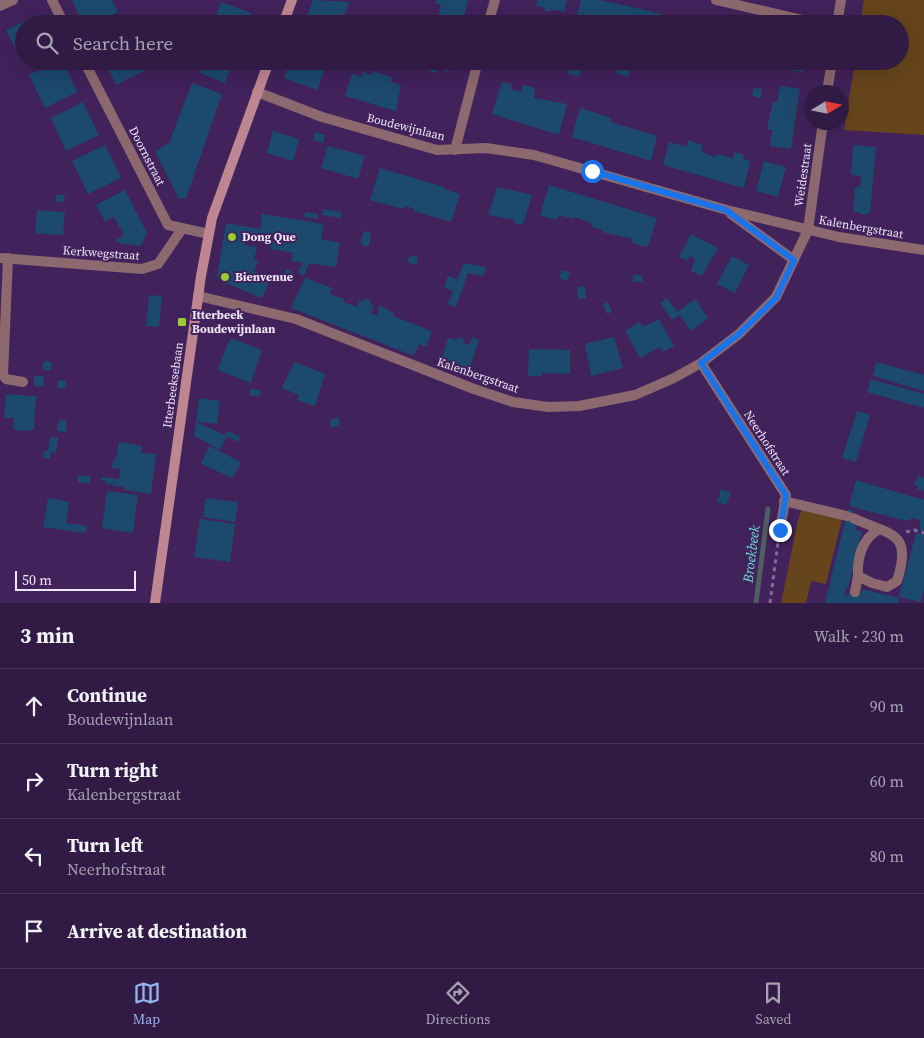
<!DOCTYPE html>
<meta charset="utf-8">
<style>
:root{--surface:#311a44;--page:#3d274f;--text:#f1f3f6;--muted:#a8a1b2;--line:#4c385d;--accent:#95b2f1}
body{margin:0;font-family:"Source Serif 4",serif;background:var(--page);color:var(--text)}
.compass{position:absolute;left:804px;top:85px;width:45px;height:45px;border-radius:50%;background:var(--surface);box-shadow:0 5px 20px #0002;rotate:80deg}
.scale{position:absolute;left:15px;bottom:12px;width:121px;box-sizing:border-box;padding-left:5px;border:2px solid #efe6fb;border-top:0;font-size:14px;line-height:18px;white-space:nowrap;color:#efe6fb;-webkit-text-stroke:4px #41225b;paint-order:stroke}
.stop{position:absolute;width:15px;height:15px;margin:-11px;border:4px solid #1a73e8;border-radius:50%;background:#fff}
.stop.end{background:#1a73e8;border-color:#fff;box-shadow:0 1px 5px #0008}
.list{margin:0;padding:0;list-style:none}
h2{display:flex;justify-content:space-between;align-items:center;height:65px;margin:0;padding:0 20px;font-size:21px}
h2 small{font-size:16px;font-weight:400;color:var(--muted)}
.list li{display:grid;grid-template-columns:32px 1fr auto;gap:15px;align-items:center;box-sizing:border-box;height:75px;padding:0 20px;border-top:1px solid var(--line)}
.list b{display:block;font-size:19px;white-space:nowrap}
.list p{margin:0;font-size:16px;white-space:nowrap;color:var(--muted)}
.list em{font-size:16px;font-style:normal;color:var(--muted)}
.icon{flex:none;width:28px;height:28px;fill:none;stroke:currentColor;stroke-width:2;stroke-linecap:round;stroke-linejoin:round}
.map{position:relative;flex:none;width:924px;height:603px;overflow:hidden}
.search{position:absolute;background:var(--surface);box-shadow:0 5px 20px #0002;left:15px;right:15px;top:15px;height:55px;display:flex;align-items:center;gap:12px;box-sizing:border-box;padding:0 18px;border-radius:28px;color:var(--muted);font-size:19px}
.sheet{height:365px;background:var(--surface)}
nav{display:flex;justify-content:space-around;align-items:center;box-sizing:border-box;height:70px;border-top:1px solid var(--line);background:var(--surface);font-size:14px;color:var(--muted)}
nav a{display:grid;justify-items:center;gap:2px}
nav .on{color:var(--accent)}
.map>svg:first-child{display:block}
</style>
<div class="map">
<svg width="924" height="603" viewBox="0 0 924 603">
<rect width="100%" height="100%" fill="#41225b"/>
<path fill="#66441c" d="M 864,0 L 924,0 L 924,135 L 844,130 L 855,61 L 900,61 L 900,24 L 860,24 Z
M 802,508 L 842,519 L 826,584 L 811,581 L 806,603 L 781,603 L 798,520 Z"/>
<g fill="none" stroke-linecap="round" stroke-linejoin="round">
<path stroke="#4e5e62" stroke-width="5" d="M 756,603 L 768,509"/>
</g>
<path fill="#1c496e" d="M 72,0 L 112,0 L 118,12 L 94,24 L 83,24 Z
M 313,0 L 349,2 L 341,24 L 304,24 Z
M 436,0 L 468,0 L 462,24 L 432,24 L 433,19 L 437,20 L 441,5 L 435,3 Z
M 538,0 L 567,0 L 564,12 L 550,9 L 549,12 L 544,11 L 545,8 L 536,6 Z
M 581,0 L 600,0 L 663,14 L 661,24 L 575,24 Z
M 221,2 L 251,13 L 247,24 L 213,24 Z
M 39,14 L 44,24 L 24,24 L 24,62 L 22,62 L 6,30 Z
M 514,18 L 531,22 L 537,24 L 513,24 Z
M 676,18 L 693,21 L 697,24 L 675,24 Z
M 57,61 L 63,61 L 77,92 L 45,108 L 29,75 Z
M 112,61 L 147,61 L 150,68 L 116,85 L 106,64 Z
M 204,61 L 233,62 L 225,83 L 200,73 Z
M 290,61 L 328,61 L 317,90 L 284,78 Z
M 420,61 L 452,61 L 449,72 L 437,69 L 437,73 L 419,68 Z
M 779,61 L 804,61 L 803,72 L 778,69 Z
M 571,65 L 582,68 L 579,77 L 568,74 Z
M 618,67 L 630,71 L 628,77 L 616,73 Z
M 373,71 L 392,77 L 391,82 L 401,85 L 396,111 L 345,96 L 352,74 L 361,77 L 362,72 L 372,75 Z
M 502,82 L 512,84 L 511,89 L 521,92 L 523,85 L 535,88 L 534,98 L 567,104 L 559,135 L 492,114 Z
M 192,83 L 222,94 L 186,198 L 179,199 L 155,151 L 169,143 Z
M 780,86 L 800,89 L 791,149 L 770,146 L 772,130 L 767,129 L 773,101 L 777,102 Z
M 754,88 L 762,89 L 761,98 L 752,96 Z
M 83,102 L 99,135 L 66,151 L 51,118 Z
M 580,108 L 611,118 L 611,122 L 657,136 L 651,161 L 572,137 Z
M 273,131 L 299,139 L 293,161 L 267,153 Z
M 315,132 L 325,135 L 323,143 L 313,140 Z
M 688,140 L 703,145 L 701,152 L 716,157 L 717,154 L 733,158 L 735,152 L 744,155 L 743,159 L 750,161 L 744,188 L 663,165 L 669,142 L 687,147 Z
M 105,145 L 121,178 L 88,194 L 72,161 Z
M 853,145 L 876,147 L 870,213 L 865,215 L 853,211 L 855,187 L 860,187 L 861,176 L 851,175 Z
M 328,146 L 365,156 L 358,179 L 321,168 Z
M 764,161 L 786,167 L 778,197 L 756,191 Z
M 380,168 L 444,187 L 444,189 L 460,194 L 451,222 L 414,211 L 414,209 L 406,206 L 404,209 L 370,200 Z
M 549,185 L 657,218 L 649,244 L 647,247 L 632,243 L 633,239 L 602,232 L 603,230 L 591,227 L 592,224 L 589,222 L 574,217 L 573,219 L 559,215 L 557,220 L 540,216 Z
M 497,187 L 532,195 L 523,225 L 514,223 L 515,220 L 488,215 Z
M 125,190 L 147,233 L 141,246 L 118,243 L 116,240 L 124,235 L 114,217 L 105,221 L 96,205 Z
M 56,195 L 65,195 L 64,202 L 55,202 Z
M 323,209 L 342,212 L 341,218 L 322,215 Z
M 37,210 L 65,212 L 63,235 L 35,233 Z
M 305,212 L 318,214 L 318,219 L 304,217 Z
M 262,214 L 324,224 L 321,239 L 340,243 L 336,267 L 291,261 L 293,253 L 270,249 L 272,240 L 247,236 L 245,245 L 257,247 L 254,260 L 258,261 L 254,271 L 271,278 L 262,298 L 219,280 L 217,276 L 226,223 L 260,229 Z
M 364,231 L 371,232 L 369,246 L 362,246 L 362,243 L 360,243 Z
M 691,234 L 718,248 L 702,276 L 691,271 L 695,259 L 690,256 L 687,261 L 679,257 Z
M 410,255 L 418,257 L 416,265 L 407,262 Z
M 732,256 L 749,265 L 735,293 L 717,284 Z
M 303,261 L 309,263 L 304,276 L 298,273 Z
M 464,263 L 486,267 L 483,276 L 468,273 L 456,307 L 448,304 L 453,291 L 444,287 L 448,276 L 457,279 L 454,287 Z
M 287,269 L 294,273 L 289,280 L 282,275 Z
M 562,270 L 570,273 L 567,281 L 559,278 Z
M 633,275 L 642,275 L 642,282 L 633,282 Z
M 305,278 L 332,288 L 330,294 L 344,299 L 343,302 L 357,307 L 360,300 L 363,301 L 365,298 L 371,301 L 370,304 L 374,305 L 371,313 L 377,316 L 379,305 L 394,313 L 393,316 L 424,328 L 432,332 L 426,347 L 419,344 L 414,356 L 291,308 Z
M 585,286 L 586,298 L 578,299 L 577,287 Z
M 149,295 L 162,296 L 159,327 L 146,326 Z
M 667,298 L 677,312 L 695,299 L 708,318 L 691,331 L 679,315 L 672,320 L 660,303 Z
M 608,302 L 612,312 L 607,314 L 603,304 Z
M 659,319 L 674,346 L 663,352 L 660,347 L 640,358 L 625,331 L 640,322 L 643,327 Z
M 458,337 L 465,339 L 463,343 L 470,345 L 472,337 L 479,340 L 467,376 L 440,365 L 448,338 L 456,340 Z
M 614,337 L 623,368 L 591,376 L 585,344 Z
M 231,338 L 262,350 L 251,383 L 218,370 L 228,342 L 230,342 Z
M 529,349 L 570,350 L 570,374 L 542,373 L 542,376 L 528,376 Z
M42 366a5 5 0 1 1 10 0a5 5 0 1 1-10 0Z
M 294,362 L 325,374 L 315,406 L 297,400 L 299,395 L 282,388 Z
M 876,362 L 924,375 L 924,391 L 873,376 Z
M 34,376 L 44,376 L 43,387 L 34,386 Z
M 871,379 L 924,394 L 924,408 L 867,392 Z
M 58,380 L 66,381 L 65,389 L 57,388 Z
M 250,389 L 261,390 L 260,396 L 249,395 Z
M 6,394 L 36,396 L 34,430 L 17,431 L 13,428 L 14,418 L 4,418 Z
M 199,398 L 220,401 L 217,424 L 196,422 Z
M 857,411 L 870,415 L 856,462 L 842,458 Z
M 338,417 L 341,424 L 332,428 L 329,421 Z
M 61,420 L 67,421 L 66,432 L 57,431 L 58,423 Z
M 196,422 L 225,435 L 227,431 L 241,437 L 238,442 L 227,436 L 220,450 L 194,436 Z
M 50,437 L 58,438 L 56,453 L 51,452 L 50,459 L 43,458 L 44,451 L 48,451 Z
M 119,442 L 142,446 L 141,453 L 156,454 L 151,494 L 124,490 L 124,487 L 113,486 L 113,483 L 106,485 L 106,481 L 101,480 L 101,477 L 119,479 L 120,469 L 111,468 L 114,459 L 116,459 Z
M 209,446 L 241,462 L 233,478 L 201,464 Z
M 78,475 L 91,477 L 90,484 L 78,482 Z
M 918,476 L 924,478 L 924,491 L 917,489 L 918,486 L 914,485 Z
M 856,480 L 924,500 L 924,531 L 920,530 L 920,520 L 911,518 L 910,521 L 898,519 L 849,506 Z
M 721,489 L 731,493 L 726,505 L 717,502 Z
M 107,491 L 138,495 L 133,533 L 102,528 Z
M 48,498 L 69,502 L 66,523 L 87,526 L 86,533 L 43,527 Z
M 206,498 L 238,502 L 235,522 L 203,517 Z
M 848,509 L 854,511 L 851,521 L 857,523 L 856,530 L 862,531 L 848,589 L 846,588 L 844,595 L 848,596 L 849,591 L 861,594 L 862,589 L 899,598 L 898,603 L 825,603 Z
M 200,519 L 235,524 L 230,562 L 194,557 Z
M 916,533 L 924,535 L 924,588 L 921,602 L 899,597 Z"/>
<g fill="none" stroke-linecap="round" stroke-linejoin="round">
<path stroke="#836d98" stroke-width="3" stroke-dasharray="4 4" stroke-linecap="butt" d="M 906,532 L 914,530 L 924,533
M 770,603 L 778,542"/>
<path stroke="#8c696f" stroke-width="10" d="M 8,258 L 3,375 L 6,379 L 23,382
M 784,501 L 847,516
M 853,518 C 891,536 913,531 897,581 L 887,587 L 872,583 L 858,576 C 857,558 862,539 878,530
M 855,592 L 858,576"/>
<path stroke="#8c696f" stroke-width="10" d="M 52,0 L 64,24
M 716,0 L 820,24
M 0,6 L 13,0
M 488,24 L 495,0
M 837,24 L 841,0
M 84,61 L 168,225 L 209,234
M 257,92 L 322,117 L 437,150 L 486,148 L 534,155 L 727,210 L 839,237 L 924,250
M 827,92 L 832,61
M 455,150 L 478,61
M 731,214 L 794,260
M 0,258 L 142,269 L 158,264 L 182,229
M 198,296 L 296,319 L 474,389 L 513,402 L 548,407 L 579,406 L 635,395 L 674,378 L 701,363 L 739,334 L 776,297 L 808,230 L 823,122
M 701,363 L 786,495 L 780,530"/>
<path stroke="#bd8690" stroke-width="10" d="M 283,24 L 292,0
M 155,603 L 201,276 L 212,218 L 269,61"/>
</g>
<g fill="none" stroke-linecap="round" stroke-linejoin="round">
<path stroke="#1a73e8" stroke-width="6" d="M 592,171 L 726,210 L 794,260 L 776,298 L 739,334 L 701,363 L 786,495 L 780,530"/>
</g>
<g fill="#99cb36" stroke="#41225b" stroke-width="2">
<circle cx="232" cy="237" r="5"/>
<circle cx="225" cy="277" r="5"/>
<rect x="177" y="317" width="10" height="10" rx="2.5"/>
</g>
<g text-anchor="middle" stroke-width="4" stroke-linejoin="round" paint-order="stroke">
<g font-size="12" fill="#efe6fb" stroke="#41225b">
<text transform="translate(406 127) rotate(14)" y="4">Boudewijnlaan</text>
<text transform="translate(147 156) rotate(63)" y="4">Doornstraat</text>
<text transform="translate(803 175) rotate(-82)" y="4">Weidestraat</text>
<text transform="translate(861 227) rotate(10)" y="4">Kalenbergstraat</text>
<text transform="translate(101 253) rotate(4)" y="4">Kerkwegstraat</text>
<text transform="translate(478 375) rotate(19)" y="4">Kalenbergstraat</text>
<text transform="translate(173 385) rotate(-82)" y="4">Itterbeeksebaan</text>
<text transform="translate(767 443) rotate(57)" y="4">Neerhofstraat</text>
</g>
<g font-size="12" font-weight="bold" fill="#efe6fb" stroke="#41225b" text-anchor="start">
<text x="242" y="241">Dong Que</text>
<text x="235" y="281">Bienvenue</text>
<text x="192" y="319">Itterbeek<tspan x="192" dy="14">Boudewijnlaan</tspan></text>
</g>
<g font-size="14" font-style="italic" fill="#69e2d6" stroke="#41225b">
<text transform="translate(751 554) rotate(-83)" y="5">Broekbeek</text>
</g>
</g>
</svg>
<svg class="compass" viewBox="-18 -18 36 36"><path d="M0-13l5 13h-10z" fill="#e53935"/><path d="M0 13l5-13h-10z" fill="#a8a1b2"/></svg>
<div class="scale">50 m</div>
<div class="stop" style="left:592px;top:171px"></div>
<div class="stop end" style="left:780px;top:530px"></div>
<div class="search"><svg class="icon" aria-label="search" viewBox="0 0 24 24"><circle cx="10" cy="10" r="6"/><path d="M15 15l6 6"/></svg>Search here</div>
</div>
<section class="sheet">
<h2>3 min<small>Walk · 230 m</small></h2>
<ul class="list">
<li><svg class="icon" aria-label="ahead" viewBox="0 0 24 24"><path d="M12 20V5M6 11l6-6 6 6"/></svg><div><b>Continue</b><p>Boudewijnlaan</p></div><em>90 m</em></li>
<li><svg class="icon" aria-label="right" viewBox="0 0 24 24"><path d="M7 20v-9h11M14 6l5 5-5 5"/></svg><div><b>Turn right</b><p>Kalenbergstraat</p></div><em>60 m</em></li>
<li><svg class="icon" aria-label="left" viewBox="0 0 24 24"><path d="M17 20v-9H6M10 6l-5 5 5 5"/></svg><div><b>Turn left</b><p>Neerhofstraat</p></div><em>80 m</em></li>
<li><svg class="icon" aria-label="arrive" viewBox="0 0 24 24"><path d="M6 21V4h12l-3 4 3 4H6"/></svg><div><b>Arrive at destination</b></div></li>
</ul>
</section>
<nav>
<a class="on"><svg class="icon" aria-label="map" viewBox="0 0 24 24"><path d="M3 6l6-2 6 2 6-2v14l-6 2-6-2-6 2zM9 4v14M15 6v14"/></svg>Map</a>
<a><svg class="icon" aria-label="directions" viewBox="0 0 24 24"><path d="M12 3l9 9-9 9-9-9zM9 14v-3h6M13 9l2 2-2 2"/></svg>Directions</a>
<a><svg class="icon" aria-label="saved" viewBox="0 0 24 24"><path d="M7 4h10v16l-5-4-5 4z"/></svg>Saved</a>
</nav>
